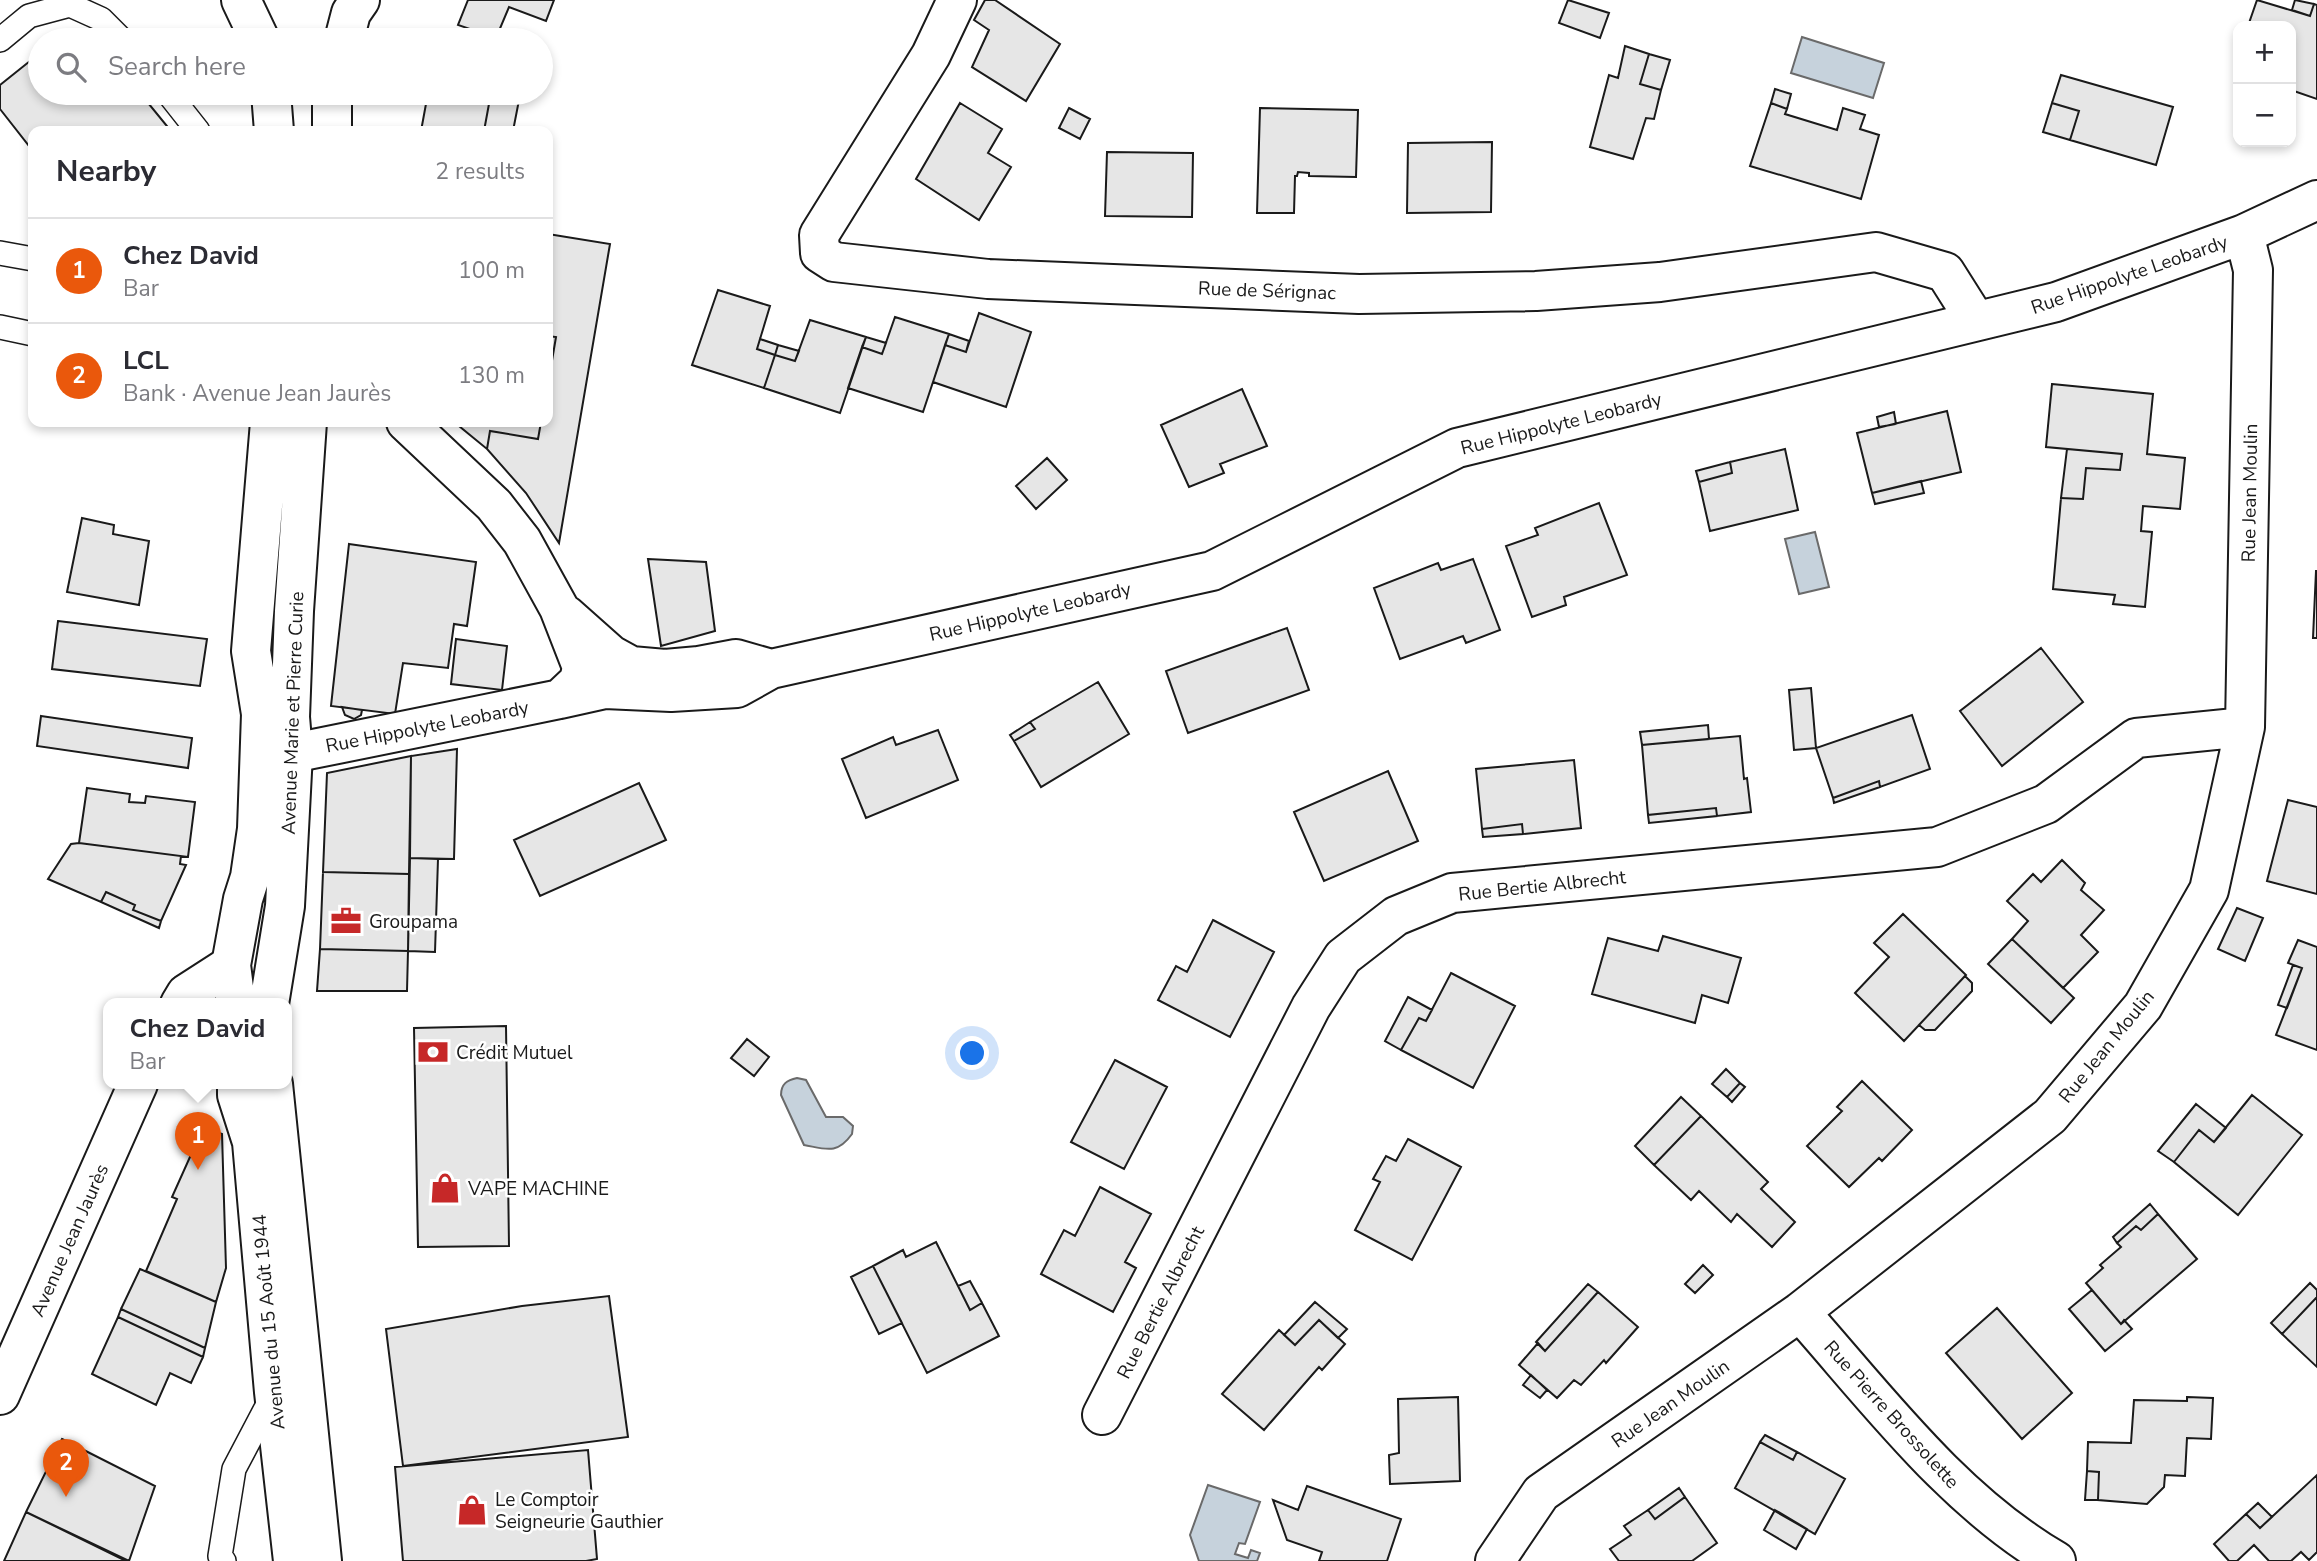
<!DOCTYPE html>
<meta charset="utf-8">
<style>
:root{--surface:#fff;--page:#f2f2f3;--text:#2b2b33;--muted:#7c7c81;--line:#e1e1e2;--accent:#ea580c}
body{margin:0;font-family:"Nunito Sans",sans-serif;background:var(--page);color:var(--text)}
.controls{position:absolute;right:21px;top:21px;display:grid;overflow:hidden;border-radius:14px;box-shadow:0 4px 10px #0003}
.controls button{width:63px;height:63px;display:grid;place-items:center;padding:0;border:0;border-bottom:2px solid var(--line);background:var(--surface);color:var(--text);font:35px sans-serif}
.you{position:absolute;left:973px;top:1054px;width:24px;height:24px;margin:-18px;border:5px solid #fff;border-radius:50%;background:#1a73e8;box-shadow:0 0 0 10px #1a73e833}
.badge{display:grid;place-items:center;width:46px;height:46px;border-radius:50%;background:var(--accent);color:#fff;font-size:23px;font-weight:700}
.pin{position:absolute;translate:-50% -58px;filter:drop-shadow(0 2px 4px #0008)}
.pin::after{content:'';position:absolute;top:37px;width:24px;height:21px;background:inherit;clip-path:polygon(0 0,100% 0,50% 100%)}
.popup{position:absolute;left:103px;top:998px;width:189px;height:91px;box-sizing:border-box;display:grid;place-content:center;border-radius:14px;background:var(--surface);filter:drop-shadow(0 2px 5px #0005);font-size:23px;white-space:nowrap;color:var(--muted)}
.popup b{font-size:26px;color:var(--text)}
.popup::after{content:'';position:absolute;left:50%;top:100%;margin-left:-14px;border:14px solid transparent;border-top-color:var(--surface)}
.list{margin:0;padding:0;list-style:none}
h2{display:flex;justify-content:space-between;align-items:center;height:91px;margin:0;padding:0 28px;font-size:30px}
h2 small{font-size:23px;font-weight:400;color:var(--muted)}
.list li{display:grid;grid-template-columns:46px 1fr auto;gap:21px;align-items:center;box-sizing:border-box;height:105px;padding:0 28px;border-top:2px solid var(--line)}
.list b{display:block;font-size:26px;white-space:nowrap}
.list p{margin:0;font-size:23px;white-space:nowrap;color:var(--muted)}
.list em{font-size:23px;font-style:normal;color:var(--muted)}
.icon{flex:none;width:38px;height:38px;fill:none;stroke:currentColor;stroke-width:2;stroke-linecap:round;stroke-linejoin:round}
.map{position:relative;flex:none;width:2317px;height:1561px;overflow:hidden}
.search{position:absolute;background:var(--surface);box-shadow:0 4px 10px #0003;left:28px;top:28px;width:525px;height:77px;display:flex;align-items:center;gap:18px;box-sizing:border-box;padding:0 24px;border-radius:38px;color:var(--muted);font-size:26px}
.panel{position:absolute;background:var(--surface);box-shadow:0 4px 10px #0003;left:28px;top:126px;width:525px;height:301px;border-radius:14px}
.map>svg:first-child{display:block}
</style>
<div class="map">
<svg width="2317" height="1561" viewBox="0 0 2317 1561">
<rect width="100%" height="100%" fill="#fff"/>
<path fill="#c6d2dc" stroke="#6a6a6a" stroke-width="2" d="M 1802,37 L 1884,63 L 1873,98 L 1791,73 Z
M 1815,532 L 1829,587 L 1799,594 L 1785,539 Z
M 797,1078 L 806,1080 L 826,1117 L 843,1117 L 853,1126 L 852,1134 C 837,1155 826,1149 804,1145 L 781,1095 C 781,1084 787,1080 797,1078 Z
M 1208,1485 L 1260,1502 L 1245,1544 L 1239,1543 L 1235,1554 L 1248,1558 L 1251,1550 L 1260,1553 L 1257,1561 L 1199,1561 L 1190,1535 Z"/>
<path fill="#e6e6e6" stroke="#1a1a1a" stroke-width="2" d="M 468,0 L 554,0 L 546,21 L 509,7 L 496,38 L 458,25 Z
M 985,0 L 995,0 L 1060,44 L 1026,101 L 972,67 L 989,30 L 974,20 Z
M 1568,0 L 1609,13 L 1600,38 L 1559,23 Z
M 2257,0 L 2310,16 L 2314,4 L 2317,5 L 2317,99 L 2291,90 L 2293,73 L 2291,72 L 2291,26 L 2248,26 Z
M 2295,0 L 2314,4 L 2310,16 L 2292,10 Z
M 1625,46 L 1649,54 L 1640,84 L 1661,90 L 1654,119 L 1646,118 L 1633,159 L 1590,147 L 1609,75 L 1618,78 Z
M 40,53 L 40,93 L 140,93 L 171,131 L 33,131 L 33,151 L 0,109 L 0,85 Z
M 1649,54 L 1670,60 L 1661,90 L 1640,84 Z
M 2061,75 L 2173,107 L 2156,165 L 2070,140 L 2079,111 L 2052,103 Z
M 1775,89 L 1791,94 L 1787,109 L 1771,103 Z
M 371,93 L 385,93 L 385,103 L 371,104 Z
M 428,93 L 491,93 L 484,131 L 421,131 Z
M 491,93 L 520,95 L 513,131 L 484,131 Z
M 960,103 L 1002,129 L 988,153 L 1011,167 L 979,220 L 916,179 Z
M 1771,103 L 1787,109 L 1785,114 L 1837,130 L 1843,108 L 1865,115 L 1860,129 L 1879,135 L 1861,199 L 1750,166 Z
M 2052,103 L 2079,111 L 2070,140 L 2043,132 Z
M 1069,108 L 1090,119 L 1080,139 L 1059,128 Z
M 1260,108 L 1358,110 L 1356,177 L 1309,176 L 1309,173 L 1298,172 L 1297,176 L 1295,176 L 1294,213 L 1257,213 Z
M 1492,142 L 1491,212 L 1407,213 L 1408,143 Z
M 1107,152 L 1193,153 L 1192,217 L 1105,216 Z
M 548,234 L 610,244 L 559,543 L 526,493 L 487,449 L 490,431 L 538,439 L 541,422 L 548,422 L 548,384 L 556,337 L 548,336 Z
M 718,290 L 770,306 L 757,349 L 775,355 L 764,388 L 692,365 Z
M 979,313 L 1031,332 L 1006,407 L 933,382 L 945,345 L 966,352 Z
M 895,317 L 949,334 L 923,412 L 848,388 L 862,347 L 882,354 Z
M 810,320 L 866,337 L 840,413 L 764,388 L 775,355 L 795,361 Z
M 949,334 L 969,341 L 966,352 L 945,345 Z
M 548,336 L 556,337 L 548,384 Z
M 866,337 L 886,343 L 882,354 L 862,347 Z
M 760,339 L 778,345 L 775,355 L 757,349 Z
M 778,345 L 799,351 L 795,361 L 775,355 Z
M 2052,384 L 2153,394 L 2147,454 L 2185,458 L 2180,509 L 2143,506 L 2141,531 L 2152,532 L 2145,607 L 2113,604 L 2115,595 L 2053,589 L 2061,498 L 2083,499 L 2086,468 L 2120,470 L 2122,454 L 2046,447 Z
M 1242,389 L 1267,446 L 1220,464 L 1224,473 L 1189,487 L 1161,425 Z
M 1947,411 L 1961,472 L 1872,493 L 1857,433 Z
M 1894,412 L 1896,424 L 1879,427 L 1877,417 Z
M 459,422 L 541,422 L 538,439 L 490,431 L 487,449 L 459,426 Z
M 1785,449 L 1798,510 L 1710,531 L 1699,482 L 1732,473 L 1730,462 Z
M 2067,449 L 2122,454 L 2120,470 L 2086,468 L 2083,499 L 2061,498 Z
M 1047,458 L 1067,480 L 1036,509 L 1016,486 Z
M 1730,462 L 1732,473 L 1699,482 L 1696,471 Z
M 1921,481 L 1924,493 L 1875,504 L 1872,493 Z
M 1599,503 L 1627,575 L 1564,597 L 1566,605 L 1532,617 L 1506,546 L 1538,535 L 1535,528 Z
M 82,518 L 114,525 L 113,534 L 149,541 L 139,605 L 67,592 Z
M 349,544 L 476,562 L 467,626 L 454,624 L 448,668 L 403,663 L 395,714 L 331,706 Z
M 648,559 L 706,562 L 715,631 L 661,646 Z
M 1473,559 L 1500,630 L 1466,643 L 1463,636 L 1400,659 L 1374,588 L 1438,563 L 1441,570 Z
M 2316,571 L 2317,571 L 2317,638 L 2313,638 Z
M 58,621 L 207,639 L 200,686 L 52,669 Z
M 1287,628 L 1309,690 L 1188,733 L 1166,671 Z
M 456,639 L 507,646 L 502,690 L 451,684 Z
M 2041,648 L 2083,702 L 2002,766 L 1960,711 Z
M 1098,682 L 1129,734 L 1041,787 L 1014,741 L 1035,729 L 1030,722 Z
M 1811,688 L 1816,748 L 1794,750 L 1789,690 Z
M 342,707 L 362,710 L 361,715 L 354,719 L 345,715 Z
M 1912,715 L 1930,769 L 1880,787 L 1879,781 L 1833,798 L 1816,748 Z
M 41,716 L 192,738 L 188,768 L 37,746 Z
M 1030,722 L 1035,729 L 1014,741 L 1010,735 Z
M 1708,725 L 1709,739 L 1642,745 L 1640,732 Z
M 938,730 L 958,780 L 866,818 L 842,759 L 893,737 L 896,745 Z
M 1740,736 L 1744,779 L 1747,778 L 1751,812 L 1717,816 L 1716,808 L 1648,815 L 1642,745 Z
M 457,749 L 454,859 L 410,858 L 411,756 Z
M 411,756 L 409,874 L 323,872 L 327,773 Z
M 1574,760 L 1581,828 L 1523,834 L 1522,824 L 1482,829 L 1476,769 Z
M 1388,771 L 1418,841 L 1324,881 L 1294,812 Z
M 1879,781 L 1880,787 L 1834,803 L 1833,798 Z
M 639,783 L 666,840 L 540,896 L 514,840 Z
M 87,788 L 130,794 L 129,802 L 145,803 L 146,796 L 195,802 L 188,857 L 79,843 Z
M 2288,800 L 2317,807 L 2317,894 L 2267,881 Z
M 1716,808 L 1717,816 L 1649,823 L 1648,815 Z
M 1522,824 L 1523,834 L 1483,837 L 1482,829 Z
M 79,843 L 181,856 L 180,864 L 186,865 L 161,921 L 133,910 L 135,905 L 106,892 L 101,902 L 48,879 L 71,844 Z
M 410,858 L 438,859 L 435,952 L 408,951 Z
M 2062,860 L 2085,883 L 2081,890 L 2104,910 L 2081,935 L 2098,952 L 2063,988 L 2012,939 L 2028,921 L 2007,901 L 2033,874 L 2041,882 Z
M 323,872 L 409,874 L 408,951 L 320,949 Z
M 106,892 L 135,905 L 133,910 L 161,921 L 159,928 L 101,902 Z
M 2237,908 L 2263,918 L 2245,961 L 2218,949 Z
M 1903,914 L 1966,975 L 1904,1041 L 1855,993 L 1889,957 L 1874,943 Z
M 1213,920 L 1274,952 L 1230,1037 L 1158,1000 L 1176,966 L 1187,972 Z
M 1663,936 L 1741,958 L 1728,1003 L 1702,995 L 1695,1023 L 1592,994 L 1608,938 L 1658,951 Z
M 2012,939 L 2074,998 L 2051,1023 L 1988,964 Z
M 2298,940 L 2317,947 L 2317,1050 L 2276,1035 L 2302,968 L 2288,963 Z
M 320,949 L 408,951 L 407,991 L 317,991 Z
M 2293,965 L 2302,968 L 2287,1008 L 2278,1005 Z
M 1451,973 L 1515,1006 L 1473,1088 L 1401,1050 L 1419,1018 L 1426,1021 Z
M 1965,976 L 1972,983 L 1972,991 L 1935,1030 L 1925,1030 L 1919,1025 Z
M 1408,997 L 1432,1010 L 1426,1021 L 1419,1018 L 1401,1050 L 1385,1041 Z
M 506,1026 L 509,1246 L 418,1247 L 414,1028 Z
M 747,1039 L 769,1057 L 754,1076 L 731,1058 Z
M 1115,1060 L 1167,1087 L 1124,1169 L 1071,1142 Z
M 1726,1069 L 1740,1083 L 1727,1097 L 1712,1084 Z
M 1862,1081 L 1912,1130 L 1882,1161 L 1879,1158 L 1849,1187 L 1807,1146 L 1842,1111 L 1837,1107 Z
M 1740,1083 L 1745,1087 L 1732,1102 L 1727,1097 Z
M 2252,1095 L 2302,1135 L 2238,1215 L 2174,1162 L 2199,1130 L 2214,1142 Z
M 1681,1097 L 1701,1116 L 1654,1165 L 1635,1146 Z
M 2196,1104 L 2226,1128 L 2214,1142 L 2199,1130 L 2174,1162 L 2158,1151 Z
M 1701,1116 L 1768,1182 L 1761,1189 L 1795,1222 L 1772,1247 L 1737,1214 L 1731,1222 L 1699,1191 L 1691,1200 L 1654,1165 Z
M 208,1129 L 222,1134 L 226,1268 L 216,1302 L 146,1271 L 177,1199 L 172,1197 L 194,1148 Z
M 1408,1139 L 1461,1167 L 1412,1260 L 1355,1230 L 1380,1182 L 1373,1179 L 1386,1156 L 1396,1161 Z
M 1100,1187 L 1151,1214 L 1125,1262 L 1136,1268 L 1113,1312 L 1041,1274 L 1064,1230 L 1075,1236 Z
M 2150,1204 L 2158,1214 L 2141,1230 L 2136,1226 L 2117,1243 L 2113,1237 Z
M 2158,1214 L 2197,1259 L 2121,1324 L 2086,1283 L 2103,1268 L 2100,1265 L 2121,1247 L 2117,1243 L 2136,1226 L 2141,1230 Z
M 936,1242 L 970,1310 L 982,1303 L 999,1336 L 927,1373 L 873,1266 L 903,1250 L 906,1257 Z
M 1703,1265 L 1713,1275 L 1695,1293 L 1685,1284 Z
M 873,1266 L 902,1323 L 879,1334 L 851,1277 Z
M 140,1269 L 216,1302 L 205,1348 L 121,1309 Z
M 970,1281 L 982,1303 L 970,1310 L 958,1286 Z
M 2310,1283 L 2317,1290 L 2317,1297 L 2282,1334 L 2271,1323 Z
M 1588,1284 L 1598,1292 L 1545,1351 L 1536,1342 Z
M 2092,1290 L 2121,1324 L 2124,1320 L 2132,1329 L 2105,1351 L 2069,1309 Z
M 1598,1292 L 1638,1327 L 1606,1363 L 1604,1360 L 1581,1385 L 1574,1380 L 1557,1398 L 1519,1365 L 1538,1343 L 1545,1351 Z
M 609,1296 L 628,1437 L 403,1466 L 386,1329 L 522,1306 Z
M 2317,1297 L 2317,1367 L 2282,1334 Z
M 1315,1302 L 1347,1329 L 1338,1338 L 1319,1320 L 1295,1345 L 1284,1335 Z
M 1997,1308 L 2072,1393 L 2022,1439 L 1946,1353 Z
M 121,1309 L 205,1348 L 203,1357 L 118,1317 Z
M 118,1317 L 203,1357 L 191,1383 L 170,1373 L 156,1405 L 92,1374 Z
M 1319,1320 L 1345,1344 L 1322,1370 L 1319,1367 L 1264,1430 L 1222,1394 L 1279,1330 L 1295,1345 Z
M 1531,1375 L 1547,1390 L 1540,1398 L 1523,1385 Z
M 1458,1397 L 1460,1481 L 1390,1484 L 1389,1455 L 1399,1453 L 1398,1399 Z
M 2187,1397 L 2213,1398 L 2211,1439 L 2187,1438 L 2185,1476 L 2165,1475 L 2164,1487 L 2147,1504 L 2098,1500 L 2099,1472 L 2087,1471 L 2088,1442 L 2131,1443 L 2134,1400 L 2187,1401 Z
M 1765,1435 L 1797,1452 L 1793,1460 L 1760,1442 Z
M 62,1439 L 155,1486 L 129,1561 L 26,1512 Z
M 1760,1442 L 1793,1460 L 1797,1452 L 1845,1479 L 1815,1534 L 1735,1488 Z
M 588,1450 L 597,1559 L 586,1561 L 403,1561 L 395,1467 Z
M 2087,1471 L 2099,1472 L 2098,1500 L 2085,1500 Z
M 2317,1475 L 2317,1552 L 2309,1560 L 2301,1552 L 2291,1561 L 2269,1561 L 2254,1545 L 2237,1561 L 2229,1561 L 2214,1544 L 2246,1514 L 2260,1528 Z
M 1307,1486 L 1401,1519 L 1387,1561 L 1319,1561 L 1322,1552 L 1287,1540 L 1273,1500 L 1298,1510 Z
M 1679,1488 L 1685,1497 L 1655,1519 L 1648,1510 Z
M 1685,1497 L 1717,1543 L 1692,1561 L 1619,1561 L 1610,1549 L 1631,1535 L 1624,1526 L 1648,1510 L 1655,1519 Z
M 2258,1503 L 2272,1517 L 2260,1528 L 2246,1514 Z
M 1775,1510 L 1807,1529 L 1796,1549 L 1764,1530 Z
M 26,1512 L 126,1561 L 4,1561 Z"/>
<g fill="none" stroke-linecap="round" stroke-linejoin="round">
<g stroke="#1a1a1a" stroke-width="26">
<path id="lane" d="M 0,40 L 29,16 L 70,5 L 101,19 L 122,40
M 168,93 L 198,131
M 0,253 L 33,259
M 0,327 L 33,334
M 224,1561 L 220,1556 L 234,1469 L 273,1395"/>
</g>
<g stroke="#1a1a1a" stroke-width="42">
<path id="street" d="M 957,0 L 931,55 L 819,235 L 820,253 L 834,262 L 988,279 L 1359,294 L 1536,291 L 1660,282 L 1876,252 L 1945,272 L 1976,321
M 566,615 L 611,655 L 631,666 L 665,669 L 699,666 L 736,659 L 771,669
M 560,699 L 605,689 L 671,692 L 737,688 L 771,669 L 1212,571 L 1457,448 L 2056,302 L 2244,234 L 2317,200
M 293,753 L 560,699 L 579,681 L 582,667 L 559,608 L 522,541 L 494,505 L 406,422
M 180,1004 L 186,994 L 231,965
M 1800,1312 C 1878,1400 1953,1501 2056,1561
M 0,1395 L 138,1084
M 1102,1415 L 1311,1007 L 1343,957 L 1396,916 L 1452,893 L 1937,847 L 2046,804 L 2136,738 L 2245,727
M 1495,1561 L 1541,1493 L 1800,1312 L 2050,1116 L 2143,1006 L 2209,890 L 2245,727 L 2253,270 L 2244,234"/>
</g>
<g stroke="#1a1a1a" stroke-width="42">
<path id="primary" d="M 241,0 L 260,40
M 344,40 L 351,13 L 360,0
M 271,93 L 274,131
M 332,93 L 332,131
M 236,1004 L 231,965 L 243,899 L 250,877 L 257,829 L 261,714 L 251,651 L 270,422
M 269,1004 L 285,906 L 293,753 L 290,717 L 294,611 L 307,422
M 237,1084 L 237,1095 L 252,1142 L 274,1392 L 293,1561
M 273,1084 L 322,1561"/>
</g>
<use href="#lane" stroke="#fff" stroke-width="23"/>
<use href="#street" stroke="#fff" stroke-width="38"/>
<use href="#primary" stroke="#fff" stroke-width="38"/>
</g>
<defs>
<g id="office-bare" transform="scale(2.415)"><path d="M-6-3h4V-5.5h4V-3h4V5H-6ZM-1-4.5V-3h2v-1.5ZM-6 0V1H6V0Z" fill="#c62828" stroke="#fff" stroke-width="2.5" paint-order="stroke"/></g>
<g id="bank-bare" transform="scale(2.415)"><path d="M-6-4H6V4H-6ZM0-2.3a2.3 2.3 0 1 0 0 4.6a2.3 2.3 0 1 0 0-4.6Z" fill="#c62828" stroke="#fff" stroke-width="2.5" paint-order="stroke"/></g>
<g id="shop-bare" transform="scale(2.415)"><path d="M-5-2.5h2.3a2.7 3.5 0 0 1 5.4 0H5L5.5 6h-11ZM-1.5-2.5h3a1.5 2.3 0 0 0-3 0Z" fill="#c62828" stroke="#fff" stroke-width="2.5" paint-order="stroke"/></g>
</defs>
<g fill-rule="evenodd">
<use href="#office-bare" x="346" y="921"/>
<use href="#bank-bare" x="433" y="1052"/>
<use href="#shop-bare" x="445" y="1188"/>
<use href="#shop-bare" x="472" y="1510"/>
</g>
<g text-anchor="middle" stroke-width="5" stroke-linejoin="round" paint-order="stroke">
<g font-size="19" fill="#1a1a1a" stroke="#fff">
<text transform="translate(2129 274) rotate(-19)" y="7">Rue Hippolyte Leobardy</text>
<text transform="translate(1267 290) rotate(2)" y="7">Rue de Sérignac</text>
<text transform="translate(1561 423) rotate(-14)" y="7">Rue Hippolyte Leobardy</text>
<text transform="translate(2249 493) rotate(-89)" y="7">Rue Jean Moulin</text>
<text transform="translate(1030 611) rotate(-13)" y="7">Rue Hippolyte Leobardy</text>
<text transform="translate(292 713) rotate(-88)" y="7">Avenue Marie et Pierre Curie</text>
<text transform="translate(427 726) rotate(-11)" y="7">Rue Hippolyte Leobardy</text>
<text transform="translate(1542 885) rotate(-6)" y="7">Rue Bertie Albrecht</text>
<text transform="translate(2106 1046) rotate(-51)" y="7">Rue Jean Moulin</text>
<text transform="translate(69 1240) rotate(-66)" y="7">Avenue Jean Jaurès</text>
<text transform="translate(1160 1302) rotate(-63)" y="7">Rue Bertie Albrecht</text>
<text transform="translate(268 1322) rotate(-95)" y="7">Avenue du 15 Août 1944</text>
<text transform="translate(1670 1403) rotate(-35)" y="7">Rue Jean Moulin</text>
<text transform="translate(1892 1414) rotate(48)" y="7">Rue Pierre Brossolette</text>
</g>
<g font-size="19" fill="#1a1a1a" stroke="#fff" text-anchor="start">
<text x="369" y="928">Groupama</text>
<text x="456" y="1059">Crédit Mutuel</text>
<text x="468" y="1195">VAPE MACHINE</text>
<text x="495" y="1506">Le Comptoir<tspan x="495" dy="22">Seigneurie Gauthier</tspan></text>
</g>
</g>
</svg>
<div class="controls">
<button>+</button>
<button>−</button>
</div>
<div class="you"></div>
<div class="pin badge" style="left:198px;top:1170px">1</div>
<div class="popup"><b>Chez David</b>Bar</div>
<div class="pin badge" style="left:66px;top:1497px">2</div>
<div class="search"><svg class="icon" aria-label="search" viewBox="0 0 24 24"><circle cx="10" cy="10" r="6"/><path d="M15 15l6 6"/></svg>Search here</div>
<section class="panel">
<h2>Nearby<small>2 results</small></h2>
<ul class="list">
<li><span class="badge">1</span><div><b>Chez David</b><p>Bar</p></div><em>100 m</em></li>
<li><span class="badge">2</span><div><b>LCL</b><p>Bank · Avenue Jean Jaurès</p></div><em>130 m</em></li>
</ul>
</section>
</div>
